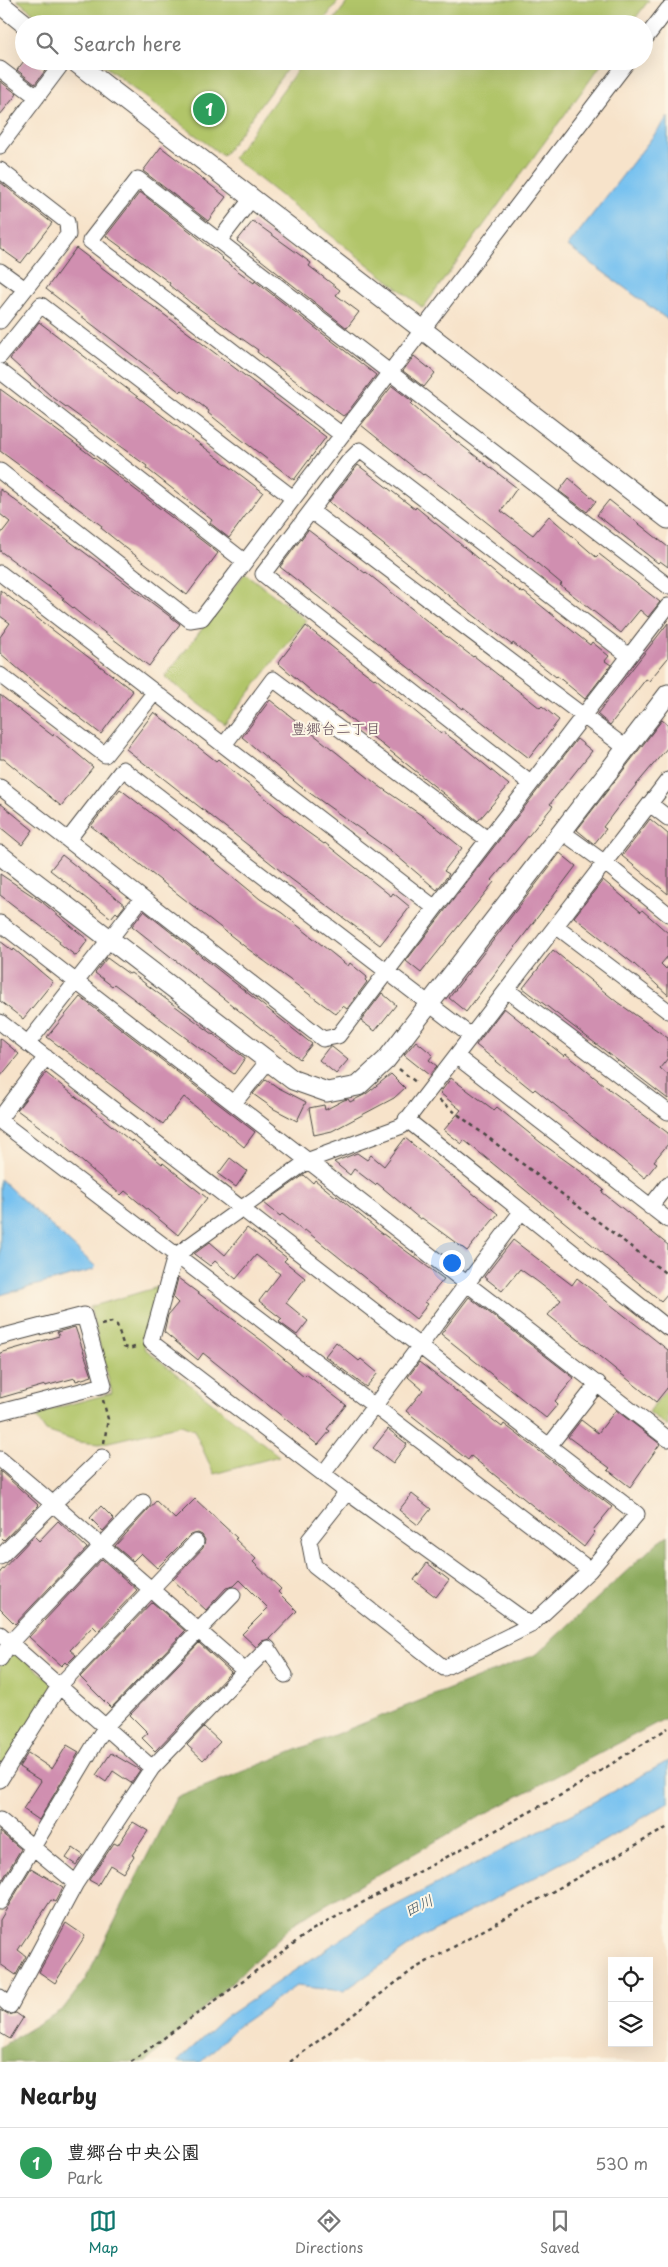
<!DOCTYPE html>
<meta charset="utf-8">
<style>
:root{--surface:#fff;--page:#f2f2f2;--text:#222;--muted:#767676;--line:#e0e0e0;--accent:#0f766e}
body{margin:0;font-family:"Playpen Sans","Klee One",sans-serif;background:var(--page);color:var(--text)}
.controls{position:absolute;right:15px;bottom:15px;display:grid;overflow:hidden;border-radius:0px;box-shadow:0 5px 20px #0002}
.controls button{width:45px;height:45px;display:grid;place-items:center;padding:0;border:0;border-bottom:1px solid var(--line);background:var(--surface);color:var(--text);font:25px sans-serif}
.you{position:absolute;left:451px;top:1262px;width:18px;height:18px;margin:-12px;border:4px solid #fff;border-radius:50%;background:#1a73e8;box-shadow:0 0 0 8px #1a73e833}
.badge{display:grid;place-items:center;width:32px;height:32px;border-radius:50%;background:var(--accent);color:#fff;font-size:16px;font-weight:700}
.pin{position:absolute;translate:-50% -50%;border:2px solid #fff;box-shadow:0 1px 5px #0006}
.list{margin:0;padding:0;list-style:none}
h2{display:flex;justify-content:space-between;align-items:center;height:65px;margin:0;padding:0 20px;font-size:21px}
h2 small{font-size:16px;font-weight:400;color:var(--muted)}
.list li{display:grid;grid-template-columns:32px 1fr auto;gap:15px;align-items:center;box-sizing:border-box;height:70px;padding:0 20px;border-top:1px solid var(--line)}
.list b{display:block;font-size:19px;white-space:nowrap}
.list p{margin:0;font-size:16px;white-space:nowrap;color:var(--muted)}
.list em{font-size:16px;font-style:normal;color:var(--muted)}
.icon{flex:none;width:28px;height:28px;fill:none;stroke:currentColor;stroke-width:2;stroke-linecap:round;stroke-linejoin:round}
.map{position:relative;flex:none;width:668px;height:2062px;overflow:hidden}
.search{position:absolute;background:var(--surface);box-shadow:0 5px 20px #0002;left:15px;right:15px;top:15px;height:55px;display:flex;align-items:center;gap:12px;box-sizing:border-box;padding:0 18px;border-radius:28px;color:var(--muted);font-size:19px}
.sheet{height:135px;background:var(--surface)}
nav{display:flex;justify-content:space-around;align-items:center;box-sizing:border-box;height:70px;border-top:1px solid var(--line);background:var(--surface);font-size:14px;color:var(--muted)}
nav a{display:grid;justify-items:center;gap:2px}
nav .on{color:var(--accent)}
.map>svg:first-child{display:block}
</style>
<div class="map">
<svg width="668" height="2062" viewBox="0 0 668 2062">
<rect width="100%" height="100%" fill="#fcf5e5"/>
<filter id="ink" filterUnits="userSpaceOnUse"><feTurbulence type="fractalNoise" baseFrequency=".02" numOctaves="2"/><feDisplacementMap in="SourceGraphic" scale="10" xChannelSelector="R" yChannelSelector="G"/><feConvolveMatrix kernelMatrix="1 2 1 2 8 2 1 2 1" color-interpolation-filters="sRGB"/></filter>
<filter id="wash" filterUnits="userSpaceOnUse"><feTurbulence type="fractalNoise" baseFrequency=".0096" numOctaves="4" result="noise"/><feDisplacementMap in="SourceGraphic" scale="20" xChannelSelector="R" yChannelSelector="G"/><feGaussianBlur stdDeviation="1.12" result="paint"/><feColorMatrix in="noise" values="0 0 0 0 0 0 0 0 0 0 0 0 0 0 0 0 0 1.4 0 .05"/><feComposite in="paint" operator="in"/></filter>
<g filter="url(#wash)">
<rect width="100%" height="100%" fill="#f7e3ca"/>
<path fill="#b1c569" stroke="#6e784a" d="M 17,0 L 339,0 L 321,24 L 48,24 Z
M 349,0 L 649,0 L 631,24 L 331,24 Z
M 98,61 L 293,61 L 223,156 Z
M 304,61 L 604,61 L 423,308 L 233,158 Z
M 245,573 L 306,620 L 225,724 L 165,677 Z
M 158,1287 L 145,1338 L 144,1348 L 279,1456 L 214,1474 L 194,1430 L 181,1425 L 100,1444 L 78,1442 L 46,1431 L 34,1414 L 112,1393 L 90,1307 Z
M 668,1386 L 668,1427 L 649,1412 Z
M 10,1646 L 56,1686 L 0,1776 L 0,1663 Z"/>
<path fill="#8caa5d" stroke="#5c6a44" d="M 668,1535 L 668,1717 L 464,1825 L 297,1921 L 146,2062 L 0,2062 L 0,2047 L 63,2009 L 85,1980 L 176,1798 L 537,1654 L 658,1542 Z"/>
<path fill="#76c1f0" stroke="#50768e" d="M 668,117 L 668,320 L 568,246 Z
M 0,1179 L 96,1267 L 93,1270 L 0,1295 Z
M 668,1761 L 668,1803 L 602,1842 L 424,1936 L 344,1991 L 296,1986 L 237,2027 L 201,2062 L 177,2062 L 224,2018 L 377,1915 L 579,1810 Z"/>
<g id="blocks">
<path fill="#d08fb0" d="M 24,61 L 33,61 L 45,71 L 35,84 L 17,70 Z
M 0,81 L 17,94 L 0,115 Z
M 161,147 L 226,197 L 208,221 L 143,171 Z
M 0,182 L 52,223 L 21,263 L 0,248 Z
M 140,192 L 196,236 L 223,258 L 222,259 L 254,283 L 255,281 L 376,375 L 347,413 L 343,416 L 321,400 L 257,352 L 258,350 L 191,303 L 169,285 L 170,283 L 106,236 Z
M 253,221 L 311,263 L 309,266 L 340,290 L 336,295 L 359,312 L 347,328 L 237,241 Z
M 76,248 L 326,437 L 294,480 L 229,430 L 208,413 L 209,411 L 182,390 L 180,392 L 46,289 Z
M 39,322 L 263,492 L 229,538 L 210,523 L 212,520 L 146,468 L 147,466 L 51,396 L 10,359 Z
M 414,356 L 435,373 L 424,387 L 403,371 Z
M 392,386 L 413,402 L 411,404 L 429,420 L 517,488 L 501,511 L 533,535 L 549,516 L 596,557 L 599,554 L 660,602 L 648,617 L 640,610 L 621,633 L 560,585 L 562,584 L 514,544 L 446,490 L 424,474 L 423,475 L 361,425 Z
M 0,389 L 85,451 L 218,553 L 187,595 L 122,545 L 101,528 L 102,526 L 0,451 Z
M 358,465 L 415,509 L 416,507 L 501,578 L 523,593 L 524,592 L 590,645 L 592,642 L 609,656 L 605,661 L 611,665 L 585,699 L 557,676 L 556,677 L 513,643 L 512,645 L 490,628 L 329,502 Z
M 569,478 L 596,501 L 587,512 L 559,491 Z
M 0,489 L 180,624 L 149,666 L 84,617 L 62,599 L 64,598 L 0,551 L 0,535 L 10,522 L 0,514 Z
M 609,500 L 668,547 L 668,567 L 660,561 L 658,563 L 597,515 Z
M 308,530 L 365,573 L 366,572 L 452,641 L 473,657 L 474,656 L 540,708 L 542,706 L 559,720 L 529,758 L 463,707 L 462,709 L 440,692 L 280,567 Z
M 0,590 L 133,691 L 101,734 L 36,684 L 0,653 L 0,637 L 10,623 L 0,616 Z
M 668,623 L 668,658 L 649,681 L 646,679 L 610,725 L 597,714 Z
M 306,626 L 351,662 L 374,679 L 375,678 L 441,733 L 443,732 L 466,749 L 509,785 L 478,821 L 340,711 L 339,712 L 316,695 L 278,663 Z
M 0,695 L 53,736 L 54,734 L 93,767 L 61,806 L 4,759 L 0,759 Z
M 270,700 L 379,786 L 424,817 L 462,848 L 444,871 L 449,874 L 437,890 L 391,851 L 300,786 L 242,737 Z
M 154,712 L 216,761 L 218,759 L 303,829 L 324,844 L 325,843 L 391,896 L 393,893 L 410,907 L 380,945 L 291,879 L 126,749 Z
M 662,720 L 668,725 L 668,747 L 621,803 L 603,827 L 606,829 L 594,844 L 577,830 Z
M 577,739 L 592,751 L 550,804 L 553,806 L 492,880 L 494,882 L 421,973 L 406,961 Z
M 120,789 L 174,831 L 175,829 L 260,899 L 282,913 L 348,966 L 350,963 L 367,977 L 365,980 L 367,982 L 347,1009 L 343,1006 L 336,1014 L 248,949 L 91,826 Z
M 0,803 L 33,830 L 22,845 L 0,827 Z
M 650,819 L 668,834 L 668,894 L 622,856 Z
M 560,853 L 576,866 L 466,1012 L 449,998 Z
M 62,855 L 125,905 L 118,914 L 116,912 L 111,918 L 50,870 Z
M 0,874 L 42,902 L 88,940 L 76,956 L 59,943 L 60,941 L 0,895 Z
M 603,880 L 641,912 L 642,910 L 668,933 L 668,956 L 661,964 L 666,969 L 668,966 L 668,995 L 634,964 L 574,917 Z
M 144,911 L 312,1044 L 300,1059 L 132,926 Z
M 0,941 L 13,951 L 14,949 L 53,982 L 23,1019 L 0,1001 Z
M 553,950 L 617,1002 L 668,1038 L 668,1058 L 660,1068 L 668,1075 L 668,1099 L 523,988 Z
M 107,958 L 129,974 L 131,973 L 245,1058 L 234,1074 L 114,984 L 112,986 L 95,973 Z
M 382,993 L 396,1005 L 375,1031 L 361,1021 Z
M 80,997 L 255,1132 L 244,1147 L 184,1097 L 163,1124 L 47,1037 Z
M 504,1008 L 564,1056 L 566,1054 L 609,1089 L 668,1133 L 668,1144 L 654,1161 L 657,1163 L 645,1178 L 535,1089 L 533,1091 L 476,1045 Z
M 0,1038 L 19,1054 L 0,1077 Z
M 416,1041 L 433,1055 L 429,1060 L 437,1066 L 429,1075 L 404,1055 Z
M 329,1047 L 332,1047 L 348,1060 L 336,1074 L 319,1060 Z
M 46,1073 L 132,1142 L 133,1140 L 162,1164 L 163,1163 L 207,1198 L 178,1235 L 125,1191 L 121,1195 L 55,1138 L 17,1110 Z
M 391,1074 L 405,1088 L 394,1098 L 332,1131 L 314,1135 L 309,1108 L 324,1105 L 325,1110 L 344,1100 L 348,1099 L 350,1102 L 366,1094 Z
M 451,1078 L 494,1110 L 497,1107 L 540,1142 L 587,1176 L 604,1190 L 602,1192 L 668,1245 L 668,1293 L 661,1301 L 464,1140 L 462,1144 L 444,1130 L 461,1110 L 440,1093 Z
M 266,1079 L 277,1087 L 306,1102 L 297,1121 L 274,1109 L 253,1094 Z
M 405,1138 L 498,1214 L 467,1251 L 422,1218 L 420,1219 L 377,1183 L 375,1185 L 354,1169 L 350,1175 L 334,1162 L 357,1153 L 367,1160 L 371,1155 L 384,1166 Z
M 230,1158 L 247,1171 L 236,1187 L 218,1174 Z
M 304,1175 L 313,1183 L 315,1180 L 336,1197 L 337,1196 L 379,1231 L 444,1279 L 425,1302 L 428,1304 L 416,1319 L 305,1230 L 303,1231 L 282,1214 L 280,1216 L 264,1203 Z
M 247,1228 L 287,1258 L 284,1261 L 305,1278 L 286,1303 L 308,1321 L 297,1335 L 279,1322 L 282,1319 L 259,1301 L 280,1274 L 256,1255 L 236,1279 L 215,1261 L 210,1266 L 194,1254 L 210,1242 L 225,1255 Z
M 513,1240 L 572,1285 L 577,1278 L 668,1350 L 668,1387 L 656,1402 L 548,1315 L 561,1300 L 538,1282 L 520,1269 L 502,1291 L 484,1277 Z
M 178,1278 L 265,1343 L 304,1376 L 306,1374 L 346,1405 L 327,1429 L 330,1431 L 318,1445 L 203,1353 L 198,1360 L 164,1332 L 168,1315 L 178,1303 L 173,1298 Z
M 469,1297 L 574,1378 L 555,1401 L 558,1404 L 546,1418 L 441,1334 Z
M 75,1327 L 92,1376 L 76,1381 L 75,1378 L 45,1386 L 45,1385 L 0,1398 L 0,1353 L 59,1336 L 57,1332 Z
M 336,1342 L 359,1361 L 361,1359 L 378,1373 L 366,1387 L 325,1356 Z
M 419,1362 L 502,1427 L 504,1424 L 612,1507 L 593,1530 L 595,1532 L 584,1547 L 471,1456 L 468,1460 L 406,1411 L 423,1390 L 408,1377 Z
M 616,1410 L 660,1444 L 630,1487 L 608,1470 L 610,1468 L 568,1437 L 581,1420 L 598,1433 Z
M 388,1429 L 407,1444 L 393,1463 L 373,1448 Z
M 0,1471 L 38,1505 L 4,1540 L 0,1536 Z
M 412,1494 L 431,1509 L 418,1525 L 399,1510 Z
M 195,1499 L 237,1538 L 235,1539 L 256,1559 L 253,1562 L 281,1589 L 278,1592 L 297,1611 L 270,1639 L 262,1641 L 256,1647 L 242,1634 L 268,1608 L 240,1580 L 234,1586 L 226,1588 L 206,1610 L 173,1580 L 203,1548 L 205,1540 L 202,1535 L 198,1533 L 190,1535 L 157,1568 L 141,1553 L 133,1561 L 115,1546 L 156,1501 L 175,1519 Z
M 101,1506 L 114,1519 L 103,1531 L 90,1518 Z
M 58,1521 L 87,1548 L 15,1624 L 0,1609 L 0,1572 L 34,1536 L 39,1541 Z
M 102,1559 L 137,1590 L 98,1631 L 93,1626 L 70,1650 L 76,1655 L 67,1664 L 65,1662 L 61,1666 L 29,1637 Z
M 427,1563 L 449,1580 L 436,1597 L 414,1580 Z
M 152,1602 L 185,1631 L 111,1708 L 80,1677 Z
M 199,1643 L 231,1672 L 155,1751 L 142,1738 L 148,1733 L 130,1715 Z
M 204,1727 L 220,1742 L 203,1760 L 187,1745 Z
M 67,1745 L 79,1752 L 39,1820 L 23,1809 L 41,1781 L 19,1767 L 28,1753 L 52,1769 Z
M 111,1753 L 140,1770 L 131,1783 L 113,1771 L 106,1782 L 96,1775 Z
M 133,1822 L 148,1831 L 132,1855 L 134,1856 L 123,1873 L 110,1865 L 98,1885 L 89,1880 L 114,1843 L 118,1845 Z
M 0,1832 L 21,1849 L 0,1884 Z
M 73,1848 L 83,1855 L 76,1865 L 66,1858 Z
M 31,1868 L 63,1887 L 55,1902 L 51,1900 L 18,1950 L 26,1956 L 16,1975 L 0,1964 L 0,1920 Z
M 66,1923 L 85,1936 L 55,1983 L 39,1972 Z
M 0,2010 L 8,2015 L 16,2013 L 23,2018 L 10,2039 L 0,2033 Z"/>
</g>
</g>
<g filter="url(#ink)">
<use href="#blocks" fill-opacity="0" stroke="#4a4743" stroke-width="1"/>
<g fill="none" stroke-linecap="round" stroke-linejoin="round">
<g stroke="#4a4743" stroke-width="17">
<path id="minor" d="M 644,40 L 668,9
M 0,69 L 37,97
M 0,146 L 64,61
M 0,170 L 67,222 L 68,235 L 0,321
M 219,241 L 252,198
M 0,271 L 25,289
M 0,356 L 41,305 L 293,498
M 0,371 L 245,562
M 342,435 L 90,241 L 138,179 L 668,586
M 0,471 L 190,620 L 202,618 L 628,61
M 311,511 L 626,748
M 0,573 L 435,908
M 0,675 L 105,755 L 155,692
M 224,745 L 273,679 L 487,839
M 530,783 L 263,574 L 348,462 L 360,450 L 629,656
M 0,787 L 323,1039 L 338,1036 L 435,908 L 668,606
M 650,804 L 668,818
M 561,831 L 605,863 L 668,914
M 68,840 L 123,769 L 471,1036
M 0,923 L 668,1439
M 556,926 L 668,1011
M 507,990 L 668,1112
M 0,1022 L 637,1514 L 590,1570 L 531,1625 L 444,1668 L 314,1566 L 309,1540 L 347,1492 L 151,1342 L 175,1256 L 309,1160 L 402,1126 L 668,780
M 28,1043 L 142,898
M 456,1056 L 668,1220
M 234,1103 L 268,1061
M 0,1118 L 46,1057
M 406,1119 L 668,1328
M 0,1121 L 590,1570
M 650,1207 L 668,1184
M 0,1337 L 84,1315 L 104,1385 L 0,1412
M 549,1446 L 598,1383
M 0,1459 L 53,1504 L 102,1457
M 323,1474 L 521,1212
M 347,1492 L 531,1625
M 0,1557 L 53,1504 L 245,1671 L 152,1768 L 76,1883 L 10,2006 L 0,1997
M 0,1634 L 152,1768
M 0,1659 L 10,1643 L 143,1502
M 245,1671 L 268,1648 L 285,1675
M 0,1780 L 59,1686 L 196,1542
M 0,1820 L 76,1883
M 0,1902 L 105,1727 L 233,1595"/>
</g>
<g stroke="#4a4743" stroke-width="21">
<path id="tertiary" d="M 0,4 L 25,24
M 74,61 L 668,519
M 0,855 L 293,1080 L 327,1092 L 358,1086 L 386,1060 L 668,694"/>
</g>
<path stroke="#4a4743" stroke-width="2.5" stroke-dasharray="4 4" stroke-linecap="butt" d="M 399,1069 L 417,1083
M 439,1100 L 668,1275
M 101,1325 L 112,1322 L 117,1325 L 124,1347 L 129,1349 L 138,1346
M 103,1400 L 108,1419 L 104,1443
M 131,2062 L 312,1930 L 572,1789 L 668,1728
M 290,2062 L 414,1969 L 668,1827"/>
<use href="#minor" stroke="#fff" stroke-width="15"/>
<use href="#tertiary" stroke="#fff" stroke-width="19"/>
</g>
</g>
<g text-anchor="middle" stroke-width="4" stroke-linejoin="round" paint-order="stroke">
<g font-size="15" fill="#654e5a" stroke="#fcf5e5">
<text x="336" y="734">豊郷台二丁目</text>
</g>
<g font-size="15" font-style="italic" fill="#425866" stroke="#fcf5e5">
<text transform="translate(419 1906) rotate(-26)" y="5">田川</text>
</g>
</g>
</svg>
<div class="controls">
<button><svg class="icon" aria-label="locate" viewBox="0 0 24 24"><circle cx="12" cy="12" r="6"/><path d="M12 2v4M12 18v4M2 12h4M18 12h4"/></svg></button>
<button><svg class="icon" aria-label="layers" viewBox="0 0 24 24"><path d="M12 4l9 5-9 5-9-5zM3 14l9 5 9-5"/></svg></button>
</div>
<div class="you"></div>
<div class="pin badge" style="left:209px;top:109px;background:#2e9e5b">1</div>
<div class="search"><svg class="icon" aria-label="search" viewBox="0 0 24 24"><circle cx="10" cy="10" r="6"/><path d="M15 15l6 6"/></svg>Search here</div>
</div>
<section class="sheet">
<h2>Nearby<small></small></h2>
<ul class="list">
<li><span class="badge" style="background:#2e9e5b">1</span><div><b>豊郷台中央公園</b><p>Park</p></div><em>530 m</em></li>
</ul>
</section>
<nav>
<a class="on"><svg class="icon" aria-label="map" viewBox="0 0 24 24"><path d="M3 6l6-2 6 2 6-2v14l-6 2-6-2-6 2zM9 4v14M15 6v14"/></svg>Map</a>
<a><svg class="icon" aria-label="directions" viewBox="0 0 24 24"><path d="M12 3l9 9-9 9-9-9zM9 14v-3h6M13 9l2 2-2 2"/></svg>Directions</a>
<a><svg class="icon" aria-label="saved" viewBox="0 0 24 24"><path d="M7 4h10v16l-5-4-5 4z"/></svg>Saved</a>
</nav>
